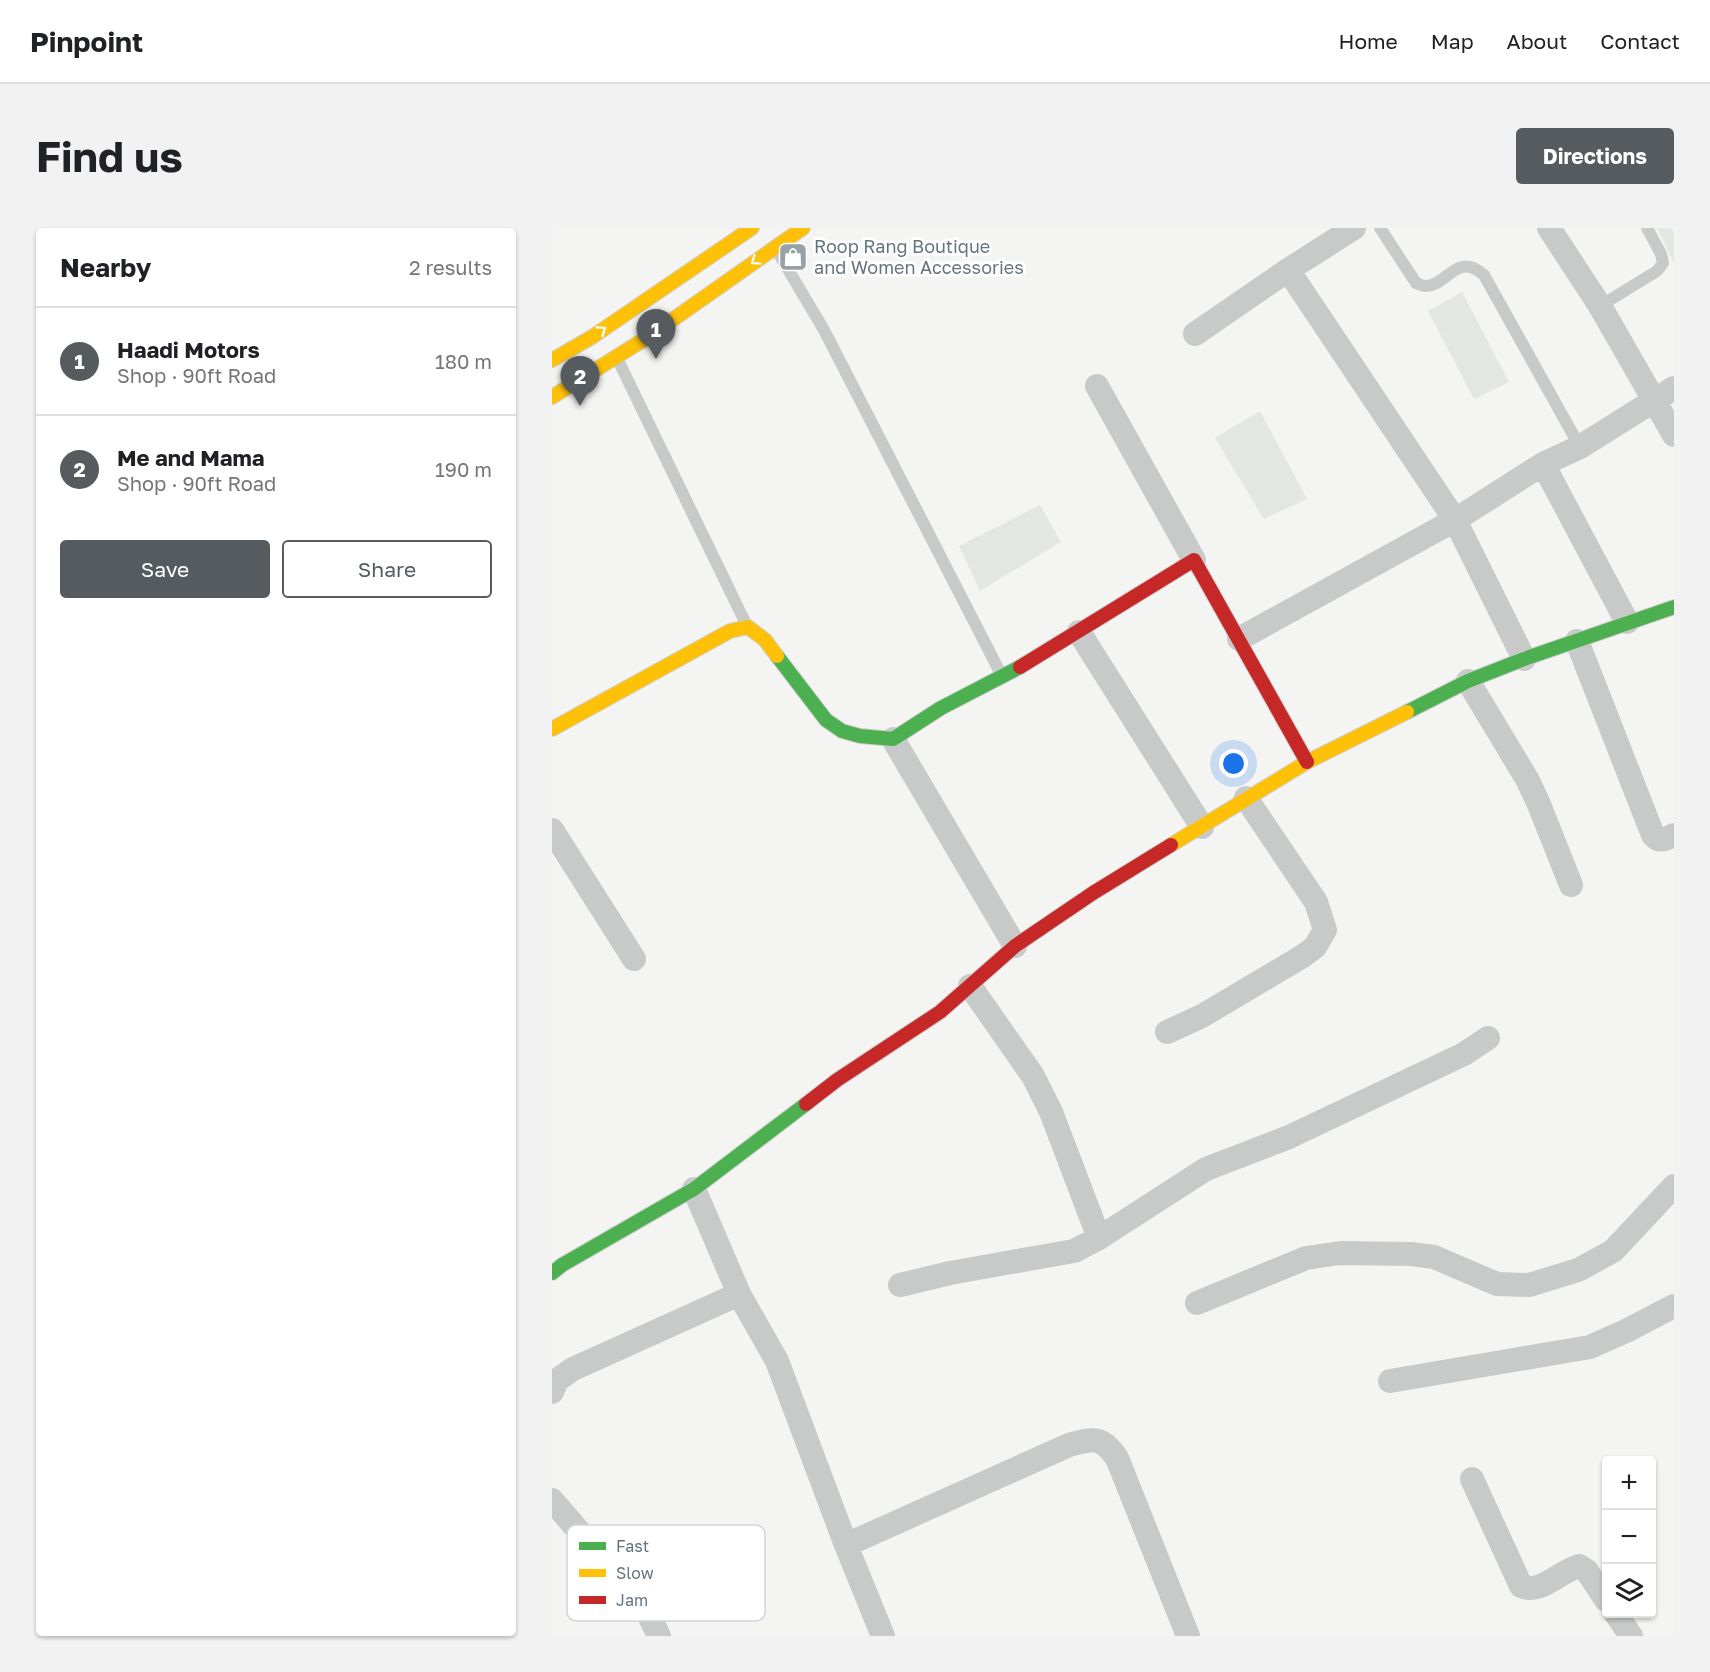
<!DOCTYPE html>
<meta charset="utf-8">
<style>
:root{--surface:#fff;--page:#f2f2f2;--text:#202124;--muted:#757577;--line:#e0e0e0;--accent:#565b5f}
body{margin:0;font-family:"Golos Text",sans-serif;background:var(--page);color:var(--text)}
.controls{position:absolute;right:18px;bottom:18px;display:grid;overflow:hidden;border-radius:6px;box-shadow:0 2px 4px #0004}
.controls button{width:54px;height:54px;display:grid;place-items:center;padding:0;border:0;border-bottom:2px solid var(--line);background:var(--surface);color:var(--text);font:30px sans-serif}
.you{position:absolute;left:682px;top:536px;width:21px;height:21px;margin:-15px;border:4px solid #fff;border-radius:50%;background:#1a73e8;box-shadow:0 0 0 9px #1a73e833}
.badge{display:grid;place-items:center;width:39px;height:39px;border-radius:50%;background:var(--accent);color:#fff;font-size:20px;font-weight:700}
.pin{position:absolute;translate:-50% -50px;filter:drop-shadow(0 2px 3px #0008)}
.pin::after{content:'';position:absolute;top:32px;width:21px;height:18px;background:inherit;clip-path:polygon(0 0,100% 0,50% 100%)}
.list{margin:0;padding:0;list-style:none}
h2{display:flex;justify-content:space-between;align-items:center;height:78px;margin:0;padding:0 24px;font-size:26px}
h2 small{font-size:20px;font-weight:400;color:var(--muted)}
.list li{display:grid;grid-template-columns:39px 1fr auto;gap:18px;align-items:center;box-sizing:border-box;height:108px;padding:0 24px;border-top:2px solid var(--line)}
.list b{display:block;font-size:22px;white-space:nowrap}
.list p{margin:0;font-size:20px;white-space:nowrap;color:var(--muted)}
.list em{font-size:20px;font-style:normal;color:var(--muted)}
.actions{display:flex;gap:12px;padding:18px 24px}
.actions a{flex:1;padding:14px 0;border:2px solid var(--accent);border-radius:6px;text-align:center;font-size:21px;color:var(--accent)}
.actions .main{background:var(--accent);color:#fff}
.icon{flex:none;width:33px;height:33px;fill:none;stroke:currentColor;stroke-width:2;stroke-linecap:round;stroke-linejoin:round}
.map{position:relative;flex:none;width:1122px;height:1408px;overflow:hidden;border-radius:6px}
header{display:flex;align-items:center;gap:36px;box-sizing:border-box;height:84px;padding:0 30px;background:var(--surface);border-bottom:2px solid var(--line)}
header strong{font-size:28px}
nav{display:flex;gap:33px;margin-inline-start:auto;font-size:21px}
.intro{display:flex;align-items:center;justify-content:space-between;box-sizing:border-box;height:144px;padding:0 36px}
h1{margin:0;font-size:42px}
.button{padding:15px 27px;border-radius:6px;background:var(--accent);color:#fff;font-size:21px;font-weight:700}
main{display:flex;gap:36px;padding:0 36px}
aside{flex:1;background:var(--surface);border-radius:6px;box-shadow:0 2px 4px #0004}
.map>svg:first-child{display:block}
</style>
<header>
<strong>Pinpoint</strong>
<nav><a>Home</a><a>Map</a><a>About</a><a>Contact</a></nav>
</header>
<div class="intro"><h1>Find us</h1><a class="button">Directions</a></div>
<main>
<aside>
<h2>Nearby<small>2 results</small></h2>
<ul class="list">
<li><span class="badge">1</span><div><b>Haadi Motors</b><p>Shop · 90ft Road</p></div><em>180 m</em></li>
<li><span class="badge">2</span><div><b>Me and Mama</b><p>Shop · 90ft Road</p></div><em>190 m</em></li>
</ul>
<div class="actions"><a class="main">Save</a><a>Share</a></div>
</aside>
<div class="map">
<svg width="1122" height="1408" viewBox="0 0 1122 1408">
<rect width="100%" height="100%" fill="#f4f4f2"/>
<path fill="#e4e6e1" d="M 1105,0 L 1122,0 L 1122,35 Z
M 910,64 L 957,154 L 922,171 L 876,83 Z
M 708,183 L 755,271 L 712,291 L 663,210 Z
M 488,277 L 509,314 L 428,363 L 407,318 Z"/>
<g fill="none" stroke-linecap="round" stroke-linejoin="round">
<g stroke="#d0d0d0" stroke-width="16">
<path id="fast" d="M 225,428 L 274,492 L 290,503 L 308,508 L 341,511 L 389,480 L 468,439
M 855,484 L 916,453 L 972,431 L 1122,379
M 0,1045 L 10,1037 L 142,961 L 254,876"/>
</g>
<g stroke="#d0d0d0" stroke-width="16">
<path id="slow" d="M 0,132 L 40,109 L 200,0
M 0,169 L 96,109 L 251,0
M 0,501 L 178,403 L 196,399 L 213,412 L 225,428
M 619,617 L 755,534 L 855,484"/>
</g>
<g stroke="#d0d0d0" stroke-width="16">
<path id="jam" d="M 468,439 L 642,332 L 755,534
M 254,876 L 285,852 L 388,784 L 463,718 L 541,665 L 619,617"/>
</g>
<path stroke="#c8caca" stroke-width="12" d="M 828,0 L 864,55 C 867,56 870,58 873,58 C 896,58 904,23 932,47 L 1028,219
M 224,21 L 272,102 L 450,448
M 1048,78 L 1105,43 L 1111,35 L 1109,26 L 1095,0
M 65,130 L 195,398"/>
<path stroke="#c8caca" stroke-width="24" d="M 997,0 L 1048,78 L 1122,207
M 736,42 L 903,292 L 972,431
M 643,106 L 736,42 L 802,0
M 545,158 L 642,332
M 991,236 L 1075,394
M 527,404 L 650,599
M 687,411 L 903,292 L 991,236 L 1028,219 L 1122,160
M 1025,413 L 1101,607 C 1108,615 1113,611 1122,607
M 916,453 L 975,551 L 986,574 L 1019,657
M 341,511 L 463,718
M 0,602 L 82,731
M 418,758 L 481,848 L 499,884 L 547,1010
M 615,804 L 650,788 L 751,728 L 763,719 L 773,702 L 764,674 L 694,570
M 142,961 L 187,1066 L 225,1133 L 294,1317 L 331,1408
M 348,1057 L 398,1045 L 522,1023 L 547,1010 L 654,941 L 737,909 L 912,826 L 936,810
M 645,1075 L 754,1030 L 788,1025 L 859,1026 L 882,1029 L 945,1056 L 977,1057 L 1026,1042 L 1061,1023 L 1122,958
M 838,1153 L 1038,1119 L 1074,1103 L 1122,1078
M 0,1164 L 5,1152 L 21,1141 L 187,1066
M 920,1251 L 969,1358 C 989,1367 1008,1343 1027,1338 L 1035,1343 L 1054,1372
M 0,1272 L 94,1381 L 107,1408
M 294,1317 L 517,1217 C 543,1210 549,1208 565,1230 L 636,1408
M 1064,1386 L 1079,1408"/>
<use href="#fast" stroke="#4caf50" stroke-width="14"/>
<use href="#slow" stroke="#ffc107" stroke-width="14"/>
<use href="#jam" stroke="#c62828" stroke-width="14"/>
</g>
<defs><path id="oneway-chevron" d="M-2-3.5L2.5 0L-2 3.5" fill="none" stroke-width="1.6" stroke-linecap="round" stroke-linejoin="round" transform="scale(1.5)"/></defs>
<g stroke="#f6fbf6">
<use href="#oneway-chevron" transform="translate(203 33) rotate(145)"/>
<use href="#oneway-chevron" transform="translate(50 102) rotate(-34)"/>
</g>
<defs>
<g id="shop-square" transform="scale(1.5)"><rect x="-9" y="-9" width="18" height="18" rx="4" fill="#98a1a8" stroke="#fff"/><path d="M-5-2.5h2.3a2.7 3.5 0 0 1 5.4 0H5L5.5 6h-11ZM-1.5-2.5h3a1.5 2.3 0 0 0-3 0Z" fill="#fff"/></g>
</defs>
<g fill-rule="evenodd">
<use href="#shop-square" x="241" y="29"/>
</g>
<g text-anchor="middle" stroke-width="6" stroke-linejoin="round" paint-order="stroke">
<g font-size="18" fill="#667480" stroke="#fff" text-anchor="start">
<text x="262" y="25">Roop Rang Boutique<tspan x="262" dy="21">and Women Accessories</tspan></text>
</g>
</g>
<rect x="15" y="1297" width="198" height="96" rx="9" fill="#fff" stroke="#d1d5d9" stroke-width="1.5"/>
<rect x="27" y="1314" width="27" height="8" fill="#4caf50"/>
<rect x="27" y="1341" width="27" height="8" fill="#ffc107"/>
<rect x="27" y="1368" width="27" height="8" fill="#c62828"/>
<g font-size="16" fill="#667480">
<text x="64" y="1324">Fast</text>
<text x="64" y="1351">Slow</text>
<text x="64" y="1378">Jam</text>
</g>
</svg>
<div class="controls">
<button>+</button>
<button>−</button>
<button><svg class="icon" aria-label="layers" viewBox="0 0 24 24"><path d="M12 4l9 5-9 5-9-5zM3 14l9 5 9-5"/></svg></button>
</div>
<div class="you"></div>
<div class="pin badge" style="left:104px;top:131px">1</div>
<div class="pin badge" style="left:28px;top:178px">2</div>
</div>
</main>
